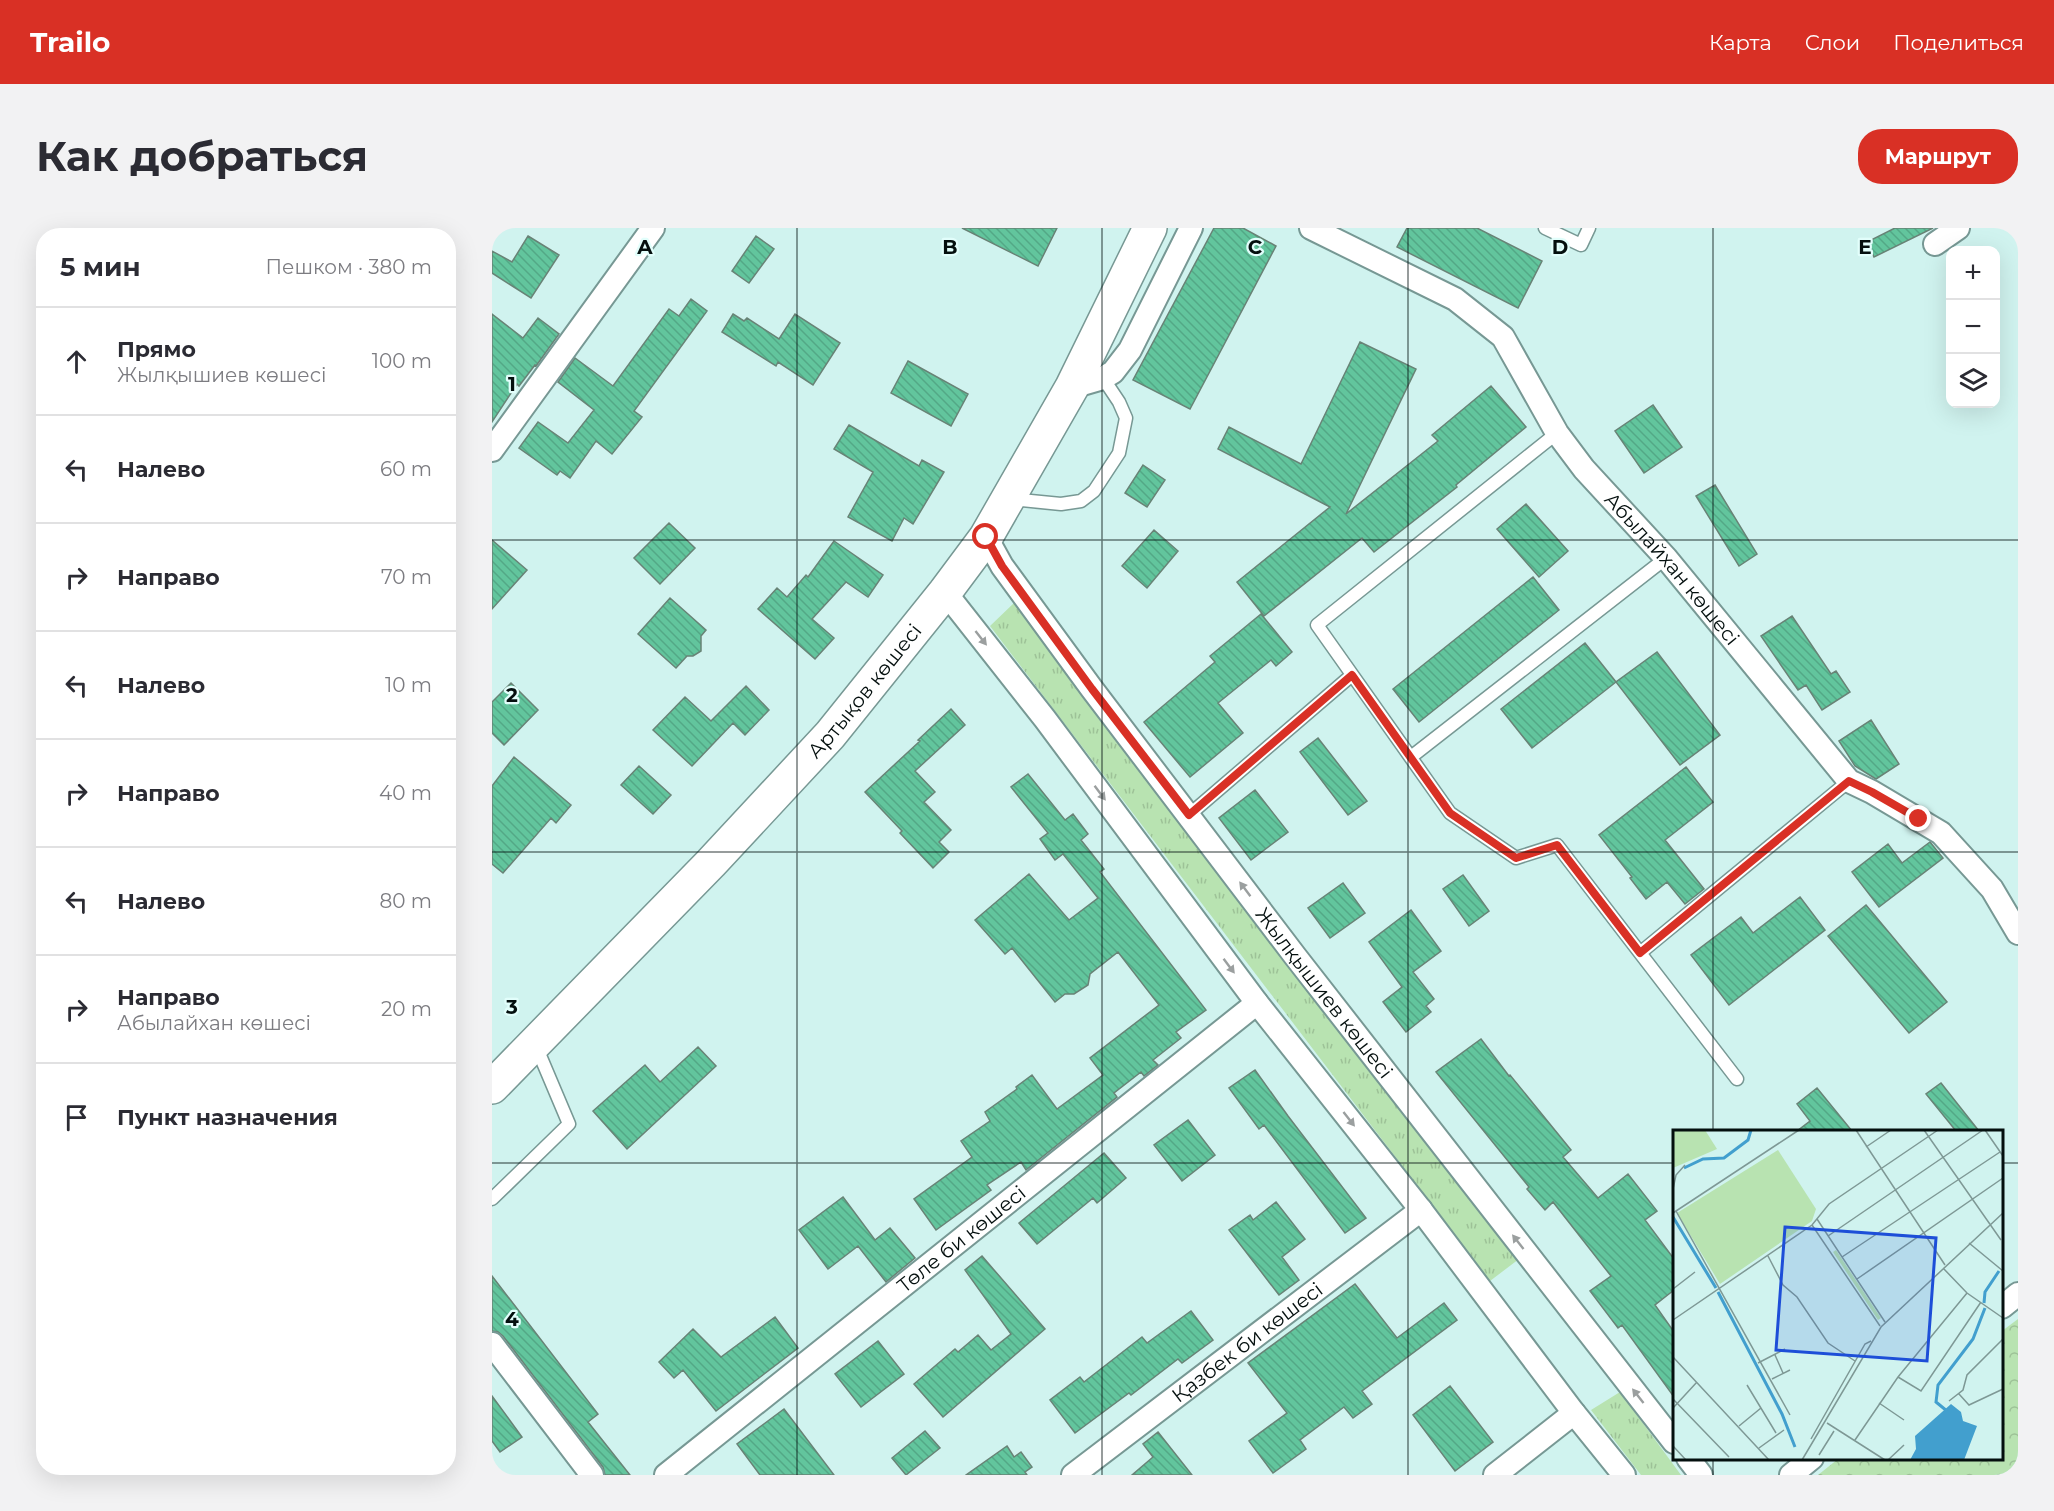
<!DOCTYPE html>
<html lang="ru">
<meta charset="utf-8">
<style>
:root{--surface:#fff;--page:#f2f2f3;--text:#2b2b33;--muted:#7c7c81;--line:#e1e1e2;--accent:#d93025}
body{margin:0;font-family:Montserrat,sans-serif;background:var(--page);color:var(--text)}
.controls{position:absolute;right:18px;top:18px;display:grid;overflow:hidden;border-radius:12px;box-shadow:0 6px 24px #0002}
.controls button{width:54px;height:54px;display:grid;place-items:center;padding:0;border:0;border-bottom:2px solid var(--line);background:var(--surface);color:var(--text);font:30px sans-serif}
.stop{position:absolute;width:18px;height:18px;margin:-14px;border:4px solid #d93025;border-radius:50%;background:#fff}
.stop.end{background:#d93025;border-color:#fff;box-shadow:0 2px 6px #0008}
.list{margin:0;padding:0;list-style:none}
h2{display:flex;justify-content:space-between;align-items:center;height:78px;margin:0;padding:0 24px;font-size:26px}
h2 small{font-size:20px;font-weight:400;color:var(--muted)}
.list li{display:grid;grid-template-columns:39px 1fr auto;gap:18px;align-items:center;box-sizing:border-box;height:108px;padding:0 24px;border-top:2px solid var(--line)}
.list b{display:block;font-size:22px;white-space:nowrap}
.list p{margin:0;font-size:20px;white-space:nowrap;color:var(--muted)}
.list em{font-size:20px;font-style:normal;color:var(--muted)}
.icon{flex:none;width:33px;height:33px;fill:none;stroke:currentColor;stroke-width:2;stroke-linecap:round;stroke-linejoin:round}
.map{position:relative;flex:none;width:1526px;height:1247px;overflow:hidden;border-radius:24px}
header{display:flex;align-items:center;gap:36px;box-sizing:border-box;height:84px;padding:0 30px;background:var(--accent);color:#fff}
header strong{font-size:28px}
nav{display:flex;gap:33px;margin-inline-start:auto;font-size:21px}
.intro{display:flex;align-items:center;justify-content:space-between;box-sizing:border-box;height:144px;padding:0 36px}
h1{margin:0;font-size:42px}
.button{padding:15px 27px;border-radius:24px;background:var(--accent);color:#fff;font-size:21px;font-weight:700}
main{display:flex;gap:36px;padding:0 36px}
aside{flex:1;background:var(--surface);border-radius:24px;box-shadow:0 6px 24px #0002}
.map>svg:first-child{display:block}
</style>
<header>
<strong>Trailo</strong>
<nav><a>Карта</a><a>Слои</a><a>Поделиться</a></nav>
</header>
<div class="intro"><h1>Как добраться</h1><a class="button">Маршрут</a></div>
<main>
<aside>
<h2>5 мин<small>Пешком · 380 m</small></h2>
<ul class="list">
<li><svg class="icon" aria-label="ahead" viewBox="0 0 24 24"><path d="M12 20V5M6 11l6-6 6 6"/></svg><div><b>Прямо</b><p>Жылқышиев көшесі</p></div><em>100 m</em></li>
<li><svg class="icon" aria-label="left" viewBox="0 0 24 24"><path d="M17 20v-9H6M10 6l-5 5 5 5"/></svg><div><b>Налево</b></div><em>60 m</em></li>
<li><svg class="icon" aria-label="right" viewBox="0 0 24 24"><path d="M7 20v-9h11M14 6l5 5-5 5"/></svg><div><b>Направо</b></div><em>70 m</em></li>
<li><svg class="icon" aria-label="left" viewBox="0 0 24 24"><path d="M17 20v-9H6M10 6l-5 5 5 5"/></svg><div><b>Налево</b></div><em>10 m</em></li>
<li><svg class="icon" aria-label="right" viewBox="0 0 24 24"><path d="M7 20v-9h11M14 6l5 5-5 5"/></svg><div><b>Направо</b></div><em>40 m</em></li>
<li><svg class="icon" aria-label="left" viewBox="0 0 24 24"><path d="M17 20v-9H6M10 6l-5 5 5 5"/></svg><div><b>Налево</b></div><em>80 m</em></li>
<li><svg class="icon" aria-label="right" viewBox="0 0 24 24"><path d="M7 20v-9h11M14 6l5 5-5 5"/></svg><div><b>Направо</b><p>Абылайхан көшесі</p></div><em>20 m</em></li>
<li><svg class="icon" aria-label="arrive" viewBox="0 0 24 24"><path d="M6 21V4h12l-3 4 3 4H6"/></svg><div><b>Пункт назначения</b></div></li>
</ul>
</aside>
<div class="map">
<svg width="1526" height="1247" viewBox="0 0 1526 1247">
<defs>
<pattern id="grass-tufts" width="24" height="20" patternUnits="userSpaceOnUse" patternTransform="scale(1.5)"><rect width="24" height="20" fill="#b8e3b1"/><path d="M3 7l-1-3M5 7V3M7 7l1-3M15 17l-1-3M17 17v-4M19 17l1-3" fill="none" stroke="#9dc297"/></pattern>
<pattern id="park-crowns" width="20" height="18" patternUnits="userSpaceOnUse" patternTransform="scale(1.5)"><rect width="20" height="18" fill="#b8e3b1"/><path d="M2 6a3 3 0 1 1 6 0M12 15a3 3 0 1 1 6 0" fill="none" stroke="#9dc297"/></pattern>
<pattern id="building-back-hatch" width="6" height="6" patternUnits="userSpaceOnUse" patternTransform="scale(1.5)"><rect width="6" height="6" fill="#62c59d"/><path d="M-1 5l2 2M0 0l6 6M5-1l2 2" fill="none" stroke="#53a886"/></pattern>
</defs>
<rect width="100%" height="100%" fill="#d0f3ef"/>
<path fill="url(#grass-tufts)" d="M 523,374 L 1027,1031 L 998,1053 L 498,398 Z
M 1128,1164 L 1189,1247 L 1149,1247 L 1099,1182 Z"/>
<path fill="url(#park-crowns)" d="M 1526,1091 L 1526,1247 L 1326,1247 L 1346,1231 L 1510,1230 L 1510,1103 Z"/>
<path fill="url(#building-back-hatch)" stroke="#688376" stroke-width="1.5" d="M 470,0 L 565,0 L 546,38 Z
M 722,0 L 751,0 L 784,18 L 698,181 L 641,152 Z
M 915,0 L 985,0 L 1050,33 L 1026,80 L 905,19 Z
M 1403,0 L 1441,0 L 1382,29 L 1375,14 Z
M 36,8 L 67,27 L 39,70 L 0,45 L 0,23 L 20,34 Z
M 264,8 L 282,21 L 257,55 L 240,43 Z
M 199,71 L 215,83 L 142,183 L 150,189 L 120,226 L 104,213 L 78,250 L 68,243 L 65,247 L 27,220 L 46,194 L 76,215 L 102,182 L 66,154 L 83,130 L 121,158 L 177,81 L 187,88 Z
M 0,86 L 31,110 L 46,90 L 67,106 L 44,138 L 43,137 L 27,158 L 25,156 L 0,194 Z
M 241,86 L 252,93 L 255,90 L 287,111 L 303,86 L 348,115 L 321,157 L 286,134 L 284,138 L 230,104 Z
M 868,114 L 924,141 L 854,286 L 946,213 L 940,207 L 999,158 L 1034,199 L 964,257 L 965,259 L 882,324 L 870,310 L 772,388 L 745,354 L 838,279 L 726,221 L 737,199 L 809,236 Z
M 416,133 L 476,166 L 459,198 L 399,165 Z
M 1161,177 L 1190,219 L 1152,245 L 1123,203 Z
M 357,197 L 427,238 L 430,232 L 452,244 L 421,296 L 412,290 L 400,313 L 356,289 L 381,244 L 342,221 Z
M 651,237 L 673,252 L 655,279 L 633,265 Z
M 1223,257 L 1265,326 L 1247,338 L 1204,268 Z
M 1034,276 L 1076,323 L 1047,349 L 1005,301 Z
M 177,295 L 203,320 L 168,356 L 142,330 Z
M 662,302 L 686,323 L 655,360 L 630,338 Z
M 0,312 L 35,342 L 0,381 Z
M 342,313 L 391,347 L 376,369 L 354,354 L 320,391 L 342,410 L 323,431 L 266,381 L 285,360 L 295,369 L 314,347 L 316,349 Z
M 1041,349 L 1067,382 L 927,494 L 901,461 Z
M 178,370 L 214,402 L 209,408 L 209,423 L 201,428 L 195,428 L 184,440 L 146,406 Z
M 769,386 L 800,424 L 784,438 L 779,432 L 726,475 L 751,505 L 698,549 L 652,494 L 723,434 L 718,428 Z
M 1300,388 L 1339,446 L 1344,443 L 1358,464 L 1330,482 L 1314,457 L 1306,462 L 1269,408 Z
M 1093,415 L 1124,454 L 1040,520 L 1009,481 Z
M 1165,424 L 1228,507 L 1188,537 L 1124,454 Z
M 19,455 L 46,482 L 12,517 L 0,505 L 0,474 Z
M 254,458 L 277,482 L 253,507 L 241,495 L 200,538 L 161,502 L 193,469 L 219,493 Z
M 459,481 L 473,497 L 423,543 L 443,564 L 432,574 L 459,602 L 447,614 L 457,624 L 441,640 L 408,605 L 410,603 L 373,564 L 428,513 L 426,512 Z
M 1379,492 L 1407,536 L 1384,551 L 1363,538 L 1347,513 Z
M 826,510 L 875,573 L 856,587 L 808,524 Z
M 22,529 L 79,577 L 64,595 L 59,590 L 11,645 L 0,636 L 0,558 Z
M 147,538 L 179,567 L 161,586 L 129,557 Z
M 1194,539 L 1221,574 L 1173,612 L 1212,661 L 1193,676 L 1175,654 L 1154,671 L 1138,650 L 1140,649 L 1107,607 Z
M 536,546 L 573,592 L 581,586 L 596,606 L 589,612 L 612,641 L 608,644 L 714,782 L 684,804 L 689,810 L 661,832 L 666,837 L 652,848 L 649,844 L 622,865 L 625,869 L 534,942 L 529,934 L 495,957 L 499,962 L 444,1002 L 422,971 L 480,929 L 469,913 L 498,893 L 493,884 L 525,861 L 524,859 L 540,847 L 565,881 L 611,847 L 598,830 L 667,777 L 626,724 L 598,746 L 596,757 L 582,766 L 573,766 L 563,774 L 520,720 L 513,726 L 483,692 L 537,646 L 577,692 L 606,670 L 571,626 L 563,632 L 548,611 L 556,605 L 519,559 Z
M 763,562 L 796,604 L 759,632 L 727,590 Z
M 1438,614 L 1451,630 L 1387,679 L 1360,644 L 1396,616 L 1410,635 Z
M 971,647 L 997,683 L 977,698 L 951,661 Z
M 851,655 L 873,685 L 838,710 L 816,680 Z
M 1308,669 L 1333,702 L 1237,777 L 1199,727 L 1249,689 L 1261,705 Z
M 1374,677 L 1455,774 L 1417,805 L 1336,708 Z
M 919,682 L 949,723 L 921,744 L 942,771 L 934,778 L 939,784 L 914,804 L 891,774 L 910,759 L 877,714 Z
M 989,811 L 1017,848 L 1018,847 L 1079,922 L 1071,929 L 1106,970 L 1136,946 L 1165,983 L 1153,992 L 1182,1031 L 1182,1062 L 1163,1077 L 1182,1104 L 1182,1169 L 1130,1097 L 1126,1100 L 1098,1063 L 1119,1048 L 1061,974 L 1053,982 L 1035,961 L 1037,959 L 944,844 Z
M 206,819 L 224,838 L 135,921 L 101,883 L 153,837 L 168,854 Z
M 763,842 L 796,888 L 874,990 L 853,1005 L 772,897 L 767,901 L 737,860 Z
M 1449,855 L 1487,903 L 1464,903 L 1434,866 Z
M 1325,860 L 1360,903 L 1305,903 L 1318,893 L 1305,876 Z
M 696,892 L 723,927 L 690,953 L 662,917 Z
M 612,925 L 634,950 L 605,975 L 601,970 L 545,1016 L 527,995 Z
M 351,969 L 383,1012 L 398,1000 L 423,1030 L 394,1054 L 366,1018 L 336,1041 L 307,1002 Z
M 784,974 L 813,1011 L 790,1029 L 807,1052 L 787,1067 L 737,1002 L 758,987 L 761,992 Z
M 490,1028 L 553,1101 L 451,1189 L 422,1156 L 463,1121 L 466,1124 L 486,1107 L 499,1122 L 519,1106 L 473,1042 Z
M 0,1048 L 106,1186 L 96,1194 L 138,1247 L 113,1247 L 111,1239 L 11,1108 L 6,1104 L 0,1103 Z
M 863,1056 L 905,1110 L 952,1075 L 965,1092 L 870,1163 L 880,1176 L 861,1190 L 852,1179 L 808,1212 L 814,1221 L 781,1245 L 757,1213 L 795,1185 L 756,1135 Z
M 699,1083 L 721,1112 L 690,1135 L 686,1131 L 639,1167 L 637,1165 L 583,1205 L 558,1172 L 588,1149 L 592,1154 L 650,1109 L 655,1115 Z
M 283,1089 L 306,1120 L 224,1183 L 191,1142 L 182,1150 L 167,1134 L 201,1101 L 229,1129 Z
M 386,1113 L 412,1146 L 369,1179 L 343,1146 Z
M 958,1158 L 1001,1214 L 963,1243 L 921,1187 Z
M 0,1168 L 30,1209 L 8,1224 L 0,1213 Z
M 292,1181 L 342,1247 L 268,1247 L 245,1216 Z
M 433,1203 L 448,1220 L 414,1247 L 400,1230 Z
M 666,1204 L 700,1247 L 640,1247 L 661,1229 L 651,1216 Z
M 515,1218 L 522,1229 L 529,1224 L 540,1239 L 533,1244 L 535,1247 L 474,1247 Z"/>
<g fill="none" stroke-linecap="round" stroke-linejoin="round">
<g stroke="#779894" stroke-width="15">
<path id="lane" d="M 1053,0 L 1089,17 L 1097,0
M 1065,205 L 825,397 L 958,585 L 1024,630 L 1065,617 L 1245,851
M 518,271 L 569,276 L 589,273 L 602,263 L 627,225 L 634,190 L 627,174 L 611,150
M 919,529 L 1174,330
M 697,587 L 860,447
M 1148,725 L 1357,553
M 0,971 L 77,896 L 44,818"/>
</g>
<g stroke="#779894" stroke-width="26">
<g id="street">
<path id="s1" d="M 819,0 L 963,71 L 1011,109 L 1065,205 L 1092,241 L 1174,330 L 1357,553 L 1380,564 L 1449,605 L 1500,661 L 1526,705"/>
<path d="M 1443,16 L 1466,0"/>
<path d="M 580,159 L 611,150 L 621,144 L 638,122 L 699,0"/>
<path d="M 0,222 L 161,0"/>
<path id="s2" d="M 494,309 L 510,338 L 600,461 L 803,728 L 1182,1214"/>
<path d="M 453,364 L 553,491 L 765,775 L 929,982 L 1082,1185 L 1132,1247"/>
<path d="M 1510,1079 L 1526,1066"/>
<path d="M 0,1116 L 100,1247"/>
<path d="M 1196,1230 L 1209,1247"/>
<path id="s3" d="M 174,1247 L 765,775"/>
<path id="s4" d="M 581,1247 L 929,982"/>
<path d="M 1003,1247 L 1082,1185"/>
<path d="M 1299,1247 L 1320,1230"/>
</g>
</g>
<g stroke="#779894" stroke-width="36">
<g id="highway">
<path id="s5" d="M 0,859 L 219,635 L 338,507 L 453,364 L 494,309 L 580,159 L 658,0"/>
</g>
</g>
<use href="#lane" stroke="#fff" stroke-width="12"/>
<use href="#street" stroke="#fff" stroke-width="22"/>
<use href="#highway" stroke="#fff" stroke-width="33"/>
</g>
<defs><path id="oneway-solid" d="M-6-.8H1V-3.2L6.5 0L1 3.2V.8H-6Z" transform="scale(1.5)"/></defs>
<g fill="#9b9f9f">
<use href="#oneway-solid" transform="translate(489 410) rotate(52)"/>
<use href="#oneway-solid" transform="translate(608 565) rotate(53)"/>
<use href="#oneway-solid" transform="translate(753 661) rotate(-127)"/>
<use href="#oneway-solid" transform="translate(737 738) rotate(53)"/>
<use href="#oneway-solid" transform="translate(857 891) rotate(52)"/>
<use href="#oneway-solid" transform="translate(1026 1014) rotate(-128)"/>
<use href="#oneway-solid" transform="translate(1146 1168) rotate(-128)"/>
</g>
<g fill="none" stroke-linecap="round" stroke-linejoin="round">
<path stroke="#d93025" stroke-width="8" d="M 494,309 L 510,338 L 600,461 L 697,587 L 860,447 L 958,585 L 1024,630 L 1065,617 L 1148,725 L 1357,553 L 1380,564 L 1427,591"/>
</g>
<path fill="none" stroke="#040f0e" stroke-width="1.5" stroke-opacity="0.55" d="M 305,0 L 305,1247M 610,0 L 610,1247M 916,0 L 916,1247M 1221,0 L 1221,904M 0,312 L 1526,312M 0,624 L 1526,624M 0,935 L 1182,935M 1510,935 L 1526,935M 1221,1230 L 1221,1247"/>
<g text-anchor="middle" stroke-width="4.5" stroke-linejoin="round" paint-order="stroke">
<g font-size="20" fill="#040f0e" stroke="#e2fefb">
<text dy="7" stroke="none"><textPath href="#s1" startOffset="510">Абылайхан көшесі</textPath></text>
<text dy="7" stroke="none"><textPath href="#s5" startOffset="544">Артықов көшесі</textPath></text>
<text dy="7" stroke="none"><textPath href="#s2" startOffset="568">Жылқышиев көшесі</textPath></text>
<text dy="7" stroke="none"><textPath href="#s3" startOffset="378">Төле би көшесі</textPath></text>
<text dy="7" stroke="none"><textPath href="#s4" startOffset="219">Қазбек би көшесі</textPath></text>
</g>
</g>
<g transform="translate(1181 902)">
<rect width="330" height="330" fill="#d0f3ef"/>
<path d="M 163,120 L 208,188 L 205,190 L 160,122 Z" fill="#b8e3b1"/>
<path d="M 105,20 L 143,79 L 139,91 L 47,154 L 4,83 Z" fill="#b8e3b1"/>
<path d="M 0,0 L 32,0 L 44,19 L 0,38 Z" fill="#b8e3b1"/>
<path d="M 278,274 L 288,282 L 290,291 L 304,296 L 291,330 L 237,330 L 243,319 L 242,306 Z" fill="#429fce"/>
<path fill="none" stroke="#429fce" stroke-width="3" d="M 11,38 L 30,29 L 51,28 L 75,10 L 78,0M 0,87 L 43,158M 45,162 L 109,284 L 122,317M 311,173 L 312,162 L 326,141M 274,281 L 263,272 L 265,255 L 300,209 L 312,178"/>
<path fill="none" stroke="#7e9895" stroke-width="1.5" d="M 183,0 L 272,135M 251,0 L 328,110M 312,0 L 330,26M 193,17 L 218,0M 0,59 L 3,45 L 12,35M 3,81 L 117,285M 0,83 L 126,0M 144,89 L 212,192M 139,95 L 207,196M 155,106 L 310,0M 296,113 L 330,141M 95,126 L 110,155 L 124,167 L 155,213 L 182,231M 169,127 L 327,22M 270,138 L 294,163 L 330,188M 184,149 L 330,48M 0,159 L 22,142M 0,190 L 139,95 L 156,74 L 265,0M 102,225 L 110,243M 0,227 L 96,330M 85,233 L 112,219M 225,247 L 248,261 L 308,172M 99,249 L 117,240M 74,255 L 103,303M 286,264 L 296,275 L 330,259M 0,269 L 56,327M 276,271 L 290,260 L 294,245 L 330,209M 206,273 L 231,290M 0,278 L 24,252M 154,293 L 212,330M 66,296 L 88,278M 138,309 L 192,214 L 198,211M 182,310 L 225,247 L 294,163M 0,316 L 13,330M 86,318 L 111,300M 146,325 L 161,301M 129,330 L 208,197 L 330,83M 215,330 L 231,315"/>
<path fill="#1d4ed8" fill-opacity="0.15" stroke="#1d4ed8" stroke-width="3" d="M 112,97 L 263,108 L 254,231 L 103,220 Z"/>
<rect width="330" height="330" fill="none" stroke="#040f0e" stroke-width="3"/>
</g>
<g font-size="20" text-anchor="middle" font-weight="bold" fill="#040f0e" stroke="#e2fefb" stroke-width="4.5" stroke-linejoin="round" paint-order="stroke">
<text x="153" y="26">A</text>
<text x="458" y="26">B</text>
<text x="763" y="26">C</text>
<text x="1068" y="26">D</text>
<text x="1373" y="26">E</text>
<text x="20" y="163">1</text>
<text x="20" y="474">2</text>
<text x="20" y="786">3</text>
<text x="20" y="1098">4</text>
</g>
</svg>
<div class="controls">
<button>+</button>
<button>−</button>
<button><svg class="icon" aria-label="layers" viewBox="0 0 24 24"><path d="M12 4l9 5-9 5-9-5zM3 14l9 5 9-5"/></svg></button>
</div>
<div class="stop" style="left:494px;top:309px"></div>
<div class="stop end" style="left:1427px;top:591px"></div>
</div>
</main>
